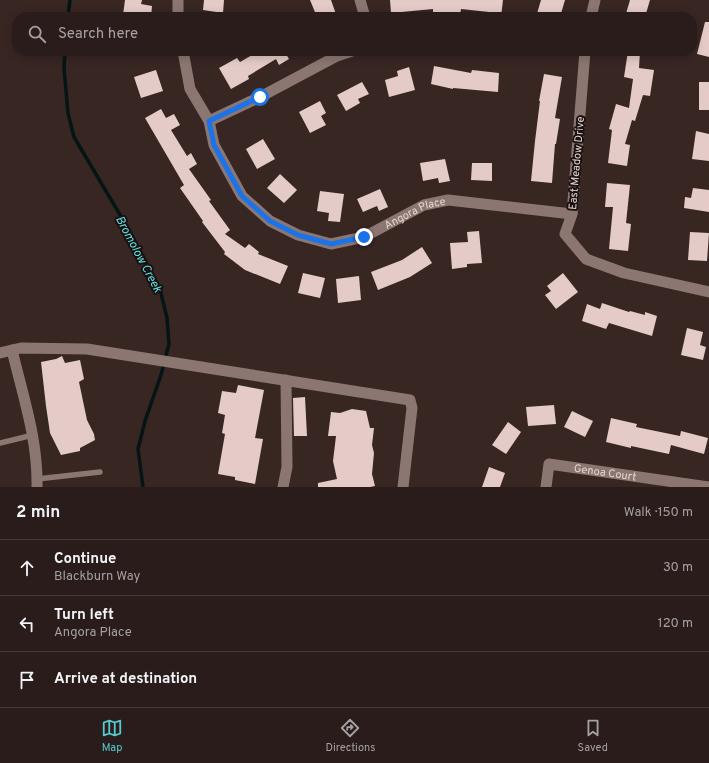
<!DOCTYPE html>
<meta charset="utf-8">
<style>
:root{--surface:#2a1c1a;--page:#362927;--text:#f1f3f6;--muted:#a5a1a2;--line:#463a39;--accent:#52cdcf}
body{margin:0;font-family:Overpass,sans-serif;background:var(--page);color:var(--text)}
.stop{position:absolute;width:12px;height:12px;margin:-9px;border:3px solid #1a73e8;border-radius:50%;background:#fff}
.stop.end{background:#1a73e8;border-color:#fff;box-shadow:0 1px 4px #0008}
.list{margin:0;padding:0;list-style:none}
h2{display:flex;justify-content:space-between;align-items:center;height:52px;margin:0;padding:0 16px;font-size:17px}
h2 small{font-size:13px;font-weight:400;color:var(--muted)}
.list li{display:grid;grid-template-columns:26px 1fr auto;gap:12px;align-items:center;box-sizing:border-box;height:56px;padding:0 16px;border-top:1px solid var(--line)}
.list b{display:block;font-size:15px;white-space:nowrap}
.list p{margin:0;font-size:13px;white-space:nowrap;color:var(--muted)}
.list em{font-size:13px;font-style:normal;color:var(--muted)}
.icon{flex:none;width:22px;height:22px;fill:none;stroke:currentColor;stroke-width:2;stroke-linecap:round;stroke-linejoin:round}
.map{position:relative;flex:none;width:709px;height:487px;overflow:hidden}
.search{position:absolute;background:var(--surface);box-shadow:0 2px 10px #0003;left:12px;right:12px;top:12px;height:44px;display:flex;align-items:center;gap:10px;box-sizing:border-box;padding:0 14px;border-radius:16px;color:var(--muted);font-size:15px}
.sheet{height:220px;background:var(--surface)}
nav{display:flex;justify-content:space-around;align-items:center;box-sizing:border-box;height:56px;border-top:1px solid var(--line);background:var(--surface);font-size:11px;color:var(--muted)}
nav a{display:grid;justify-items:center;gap:2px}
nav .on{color:var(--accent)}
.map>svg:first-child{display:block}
</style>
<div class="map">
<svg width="709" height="487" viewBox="0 0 709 487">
<rect width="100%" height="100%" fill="#382623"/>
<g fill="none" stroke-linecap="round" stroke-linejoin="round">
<path stroke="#051515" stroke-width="3.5" d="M 68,17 L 70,0
M 65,51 L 64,68 L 68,113 L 74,137 L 129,230 L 160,289 L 167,318 L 169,344 L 161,375 L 145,421 L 138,449 L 143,487"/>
</g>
<path fill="#e4cbc7" d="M 125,0 L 142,0 L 141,4 L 152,6 L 151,17 L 134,17 L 123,15 Z
M 204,0 L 224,0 L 223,13 L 203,10 Z
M 310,0 L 331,0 L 337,17 L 317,17 Z
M 390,0 L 503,0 L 501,17 L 489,17 L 489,12 L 461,9 L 460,15 L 433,12 L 433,9 L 391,13 Z
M 541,0 L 565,0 L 560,17 L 536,17 Z
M 630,0 L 650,0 L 645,17 L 625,17 Z
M 705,22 L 709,22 L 709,57 L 697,54 Z
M 259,51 L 291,51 L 286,54 L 289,59 L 279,65 L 276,59 L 248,76 L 249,79 L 231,89 L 219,68 L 237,58 L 240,62 Z
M 628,51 L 640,51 L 639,68 L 654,70 L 650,96 L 643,95 L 635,121 L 632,120 L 625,144 L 630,145 L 627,166 L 608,163 L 612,130 L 609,129 L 616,104 L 629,108 L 633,79 L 624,77 Z
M 434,66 L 471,73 L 472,70 L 499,73 L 498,92 L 453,88 L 453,89 L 431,84 Z
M 409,67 L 415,90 L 389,97 L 385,80 L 398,76 L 397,71 Z
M 156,70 L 163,91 L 141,98 L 134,77 Z
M 544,74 L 562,77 L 555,118 L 560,119 L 556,144 L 555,144 L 552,183 L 531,181 L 535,141 L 540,101 L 539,101 Z
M 362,82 L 369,94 L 358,99 L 360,103 L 346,111 L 337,95 Z
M 699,82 L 709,82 L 709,110 L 699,110 Z
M 320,101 L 326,113 L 321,116 L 326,125 L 310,133 L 299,112 Z
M 161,109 L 166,118 L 174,114 L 180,125 L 171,130 L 187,156 L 191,153 L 197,164 L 189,169 L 211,200 L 209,201 L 230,230 L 225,234 L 245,248 L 249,244 L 259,252 L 258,254 L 288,266 L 280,284 L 245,270 L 224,254 L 225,252 L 202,222 L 203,221 L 180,188 L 184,185 L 145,118 Z
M 696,131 L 709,134 L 709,161 L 692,159 Z
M 263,139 L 275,159 L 257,169 L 246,149 Z
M 445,159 L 450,181 L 439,183 L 438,178 L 423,181 L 420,163 Z
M 472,163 L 492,163 L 492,181 L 471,180 Z
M 280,174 L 297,190 L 284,203 L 267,188 Z
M 607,183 L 630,185 L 626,223 L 631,224 L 628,251 L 609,249 L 613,207 L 605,207 Z
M 693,188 L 709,190 L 709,212 L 684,208 L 685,197 L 691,198 Z
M 380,189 L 388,207 L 379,211 L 377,206 L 363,212 L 357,199 Z
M 320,191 L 344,194 L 340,222 L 328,221 L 329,213 L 317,211 Z
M 479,231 L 482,263 L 467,264 L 467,267 L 452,269 L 450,243 L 468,242 L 467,232 Z
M 690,232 L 709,233 L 707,261 L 688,260 Z
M 422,247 L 432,263 L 410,277 L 378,290 L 371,272 L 402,260 Z
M 303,273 L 325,278 L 320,298 L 298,293 Z
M 563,273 L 578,292 L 556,309 L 545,295 L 551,291 L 547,286 Z
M 359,276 L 361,300 L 338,303 L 336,279 Z
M 602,303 L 629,312 L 630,311 L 645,315 L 645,312 L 657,316 L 652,336 L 609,323 L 606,329 L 582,321 L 587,304 L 600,309 Z
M 687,328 L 703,332 L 700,345 L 706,347 L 703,360 L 681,355 Z
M 62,356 L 65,363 L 80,360 L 84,379 L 79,382 L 87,420 L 94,434 L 95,440 L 80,448 L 80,451 L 61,455 L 50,433 L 46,406 L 41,362 L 56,359 Z
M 238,385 L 264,390 L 255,438 L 263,439 L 255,484 L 235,480 L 235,477 L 218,474 L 225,434 L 222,433 L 225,415 L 218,413 L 222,391 L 236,393 Z
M 305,397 L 307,436 L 294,436 L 293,398 Z
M 554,405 L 556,424 L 528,426 L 526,407 Z
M 352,409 L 366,411 L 370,428 L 374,428 L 372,445 L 374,453 L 372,474 L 375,486 L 370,487 L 318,487 L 318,483 L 337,479 L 333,461 L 336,436 L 328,436 L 331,412 L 340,413 Z
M 572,411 L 593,421 L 585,437 L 564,427 Z
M 611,418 L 637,424 L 636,427 L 680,436 L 681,431 L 708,438 L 704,454 L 671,445 L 669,454 L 631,446 L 631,448 L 606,442 Z
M 508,422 L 521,432 L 506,454 L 492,445 Z
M 489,467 L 505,473 L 500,487 L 482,487 Z"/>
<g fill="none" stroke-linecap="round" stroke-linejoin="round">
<path stroke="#8c7672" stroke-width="5.5" d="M 0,443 L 33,435
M 37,479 L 100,472"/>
<g stroke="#8c7672" stroke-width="11">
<path d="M 360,0 L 365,17"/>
<path d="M 178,17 L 178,0"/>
<path d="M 591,17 L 595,0"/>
<path id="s1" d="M 183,51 L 190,89 L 209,121 L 214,145 L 242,196 L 270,221 L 298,235 L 331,244 L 364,237 L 424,205 L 448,200 L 572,214"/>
<path d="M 585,51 L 572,214 L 565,234 L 586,259 L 624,273 L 709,292"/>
<path d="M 209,121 L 260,97 L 337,56 L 352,51"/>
<path d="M 12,350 C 23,396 38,440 37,487"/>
<path d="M 0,353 L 21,348 L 87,349 L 410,400 L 412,408 L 403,487"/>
<path d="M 283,487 L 287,467 L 286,380"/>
<path id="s2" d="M 546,487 L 549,464 L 709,487"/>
</g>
</g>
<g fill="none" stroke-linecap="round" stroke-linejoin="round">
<path stroke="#1a73e8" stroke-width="5" d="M 260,97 L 209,121 L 214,145 L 242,196 L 270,221 L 298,235 L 331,244 L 364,237"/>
</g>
<g text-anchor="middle" stroke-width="4" stroke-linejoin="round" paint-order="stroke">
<g font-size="11" fill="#e4d7d5" stroke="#1a1110">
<text transform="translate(576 163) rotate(-85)" y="4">East Meadow Drive</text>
<text dy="4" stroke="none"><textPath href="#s1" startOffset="352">Angora Place</textPath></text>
<text dy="4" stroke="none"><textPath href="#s2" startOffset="80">Genoa Court</textPath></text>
</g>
<g font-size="12" font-style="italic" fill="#5ce2e4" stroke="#1a1110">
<text transform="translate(139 254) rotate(62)" y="4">Bromolow Creek</text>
</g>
</g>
</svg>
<div class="stop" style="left:260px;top:97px"></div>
<div class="stop end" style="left:364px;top:237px"></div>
<div class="search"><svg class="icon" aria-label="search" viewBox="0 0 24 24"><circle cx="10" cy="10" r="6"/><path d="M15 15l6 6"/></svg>Search here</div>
</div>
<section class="sheet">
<h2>2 min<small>Walk · 150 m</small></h2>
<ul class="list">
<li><svg class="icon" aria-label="ahead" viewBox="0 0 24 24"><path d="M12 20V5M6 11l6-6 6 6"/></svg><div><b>Continue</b><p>Blackburn Way</p></div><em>30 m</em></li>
<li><svg class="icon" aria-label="left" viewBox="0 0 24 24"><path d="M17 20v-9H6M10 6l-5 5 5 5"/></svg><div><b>Turn left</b><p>Angora Place</p></div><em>120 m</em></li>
<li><svg class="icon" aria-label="arrive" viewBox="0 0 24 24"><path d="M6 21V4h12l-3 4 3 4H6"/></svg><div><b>Arrive at destination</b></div></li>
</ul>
</section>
<nav>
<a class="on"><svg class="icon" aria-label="map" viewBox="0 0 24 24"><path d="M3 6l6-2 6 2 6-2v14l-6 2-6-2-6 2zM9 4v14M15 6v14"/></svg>Map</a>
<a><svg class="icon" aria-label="directions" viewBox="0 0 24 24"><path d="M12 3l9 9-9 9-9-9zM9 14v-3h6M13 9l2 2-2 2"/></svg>Directions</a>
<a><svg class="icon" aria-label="saved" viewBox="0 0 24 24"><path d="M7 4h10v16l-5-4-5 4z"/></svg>Saved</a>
</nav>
